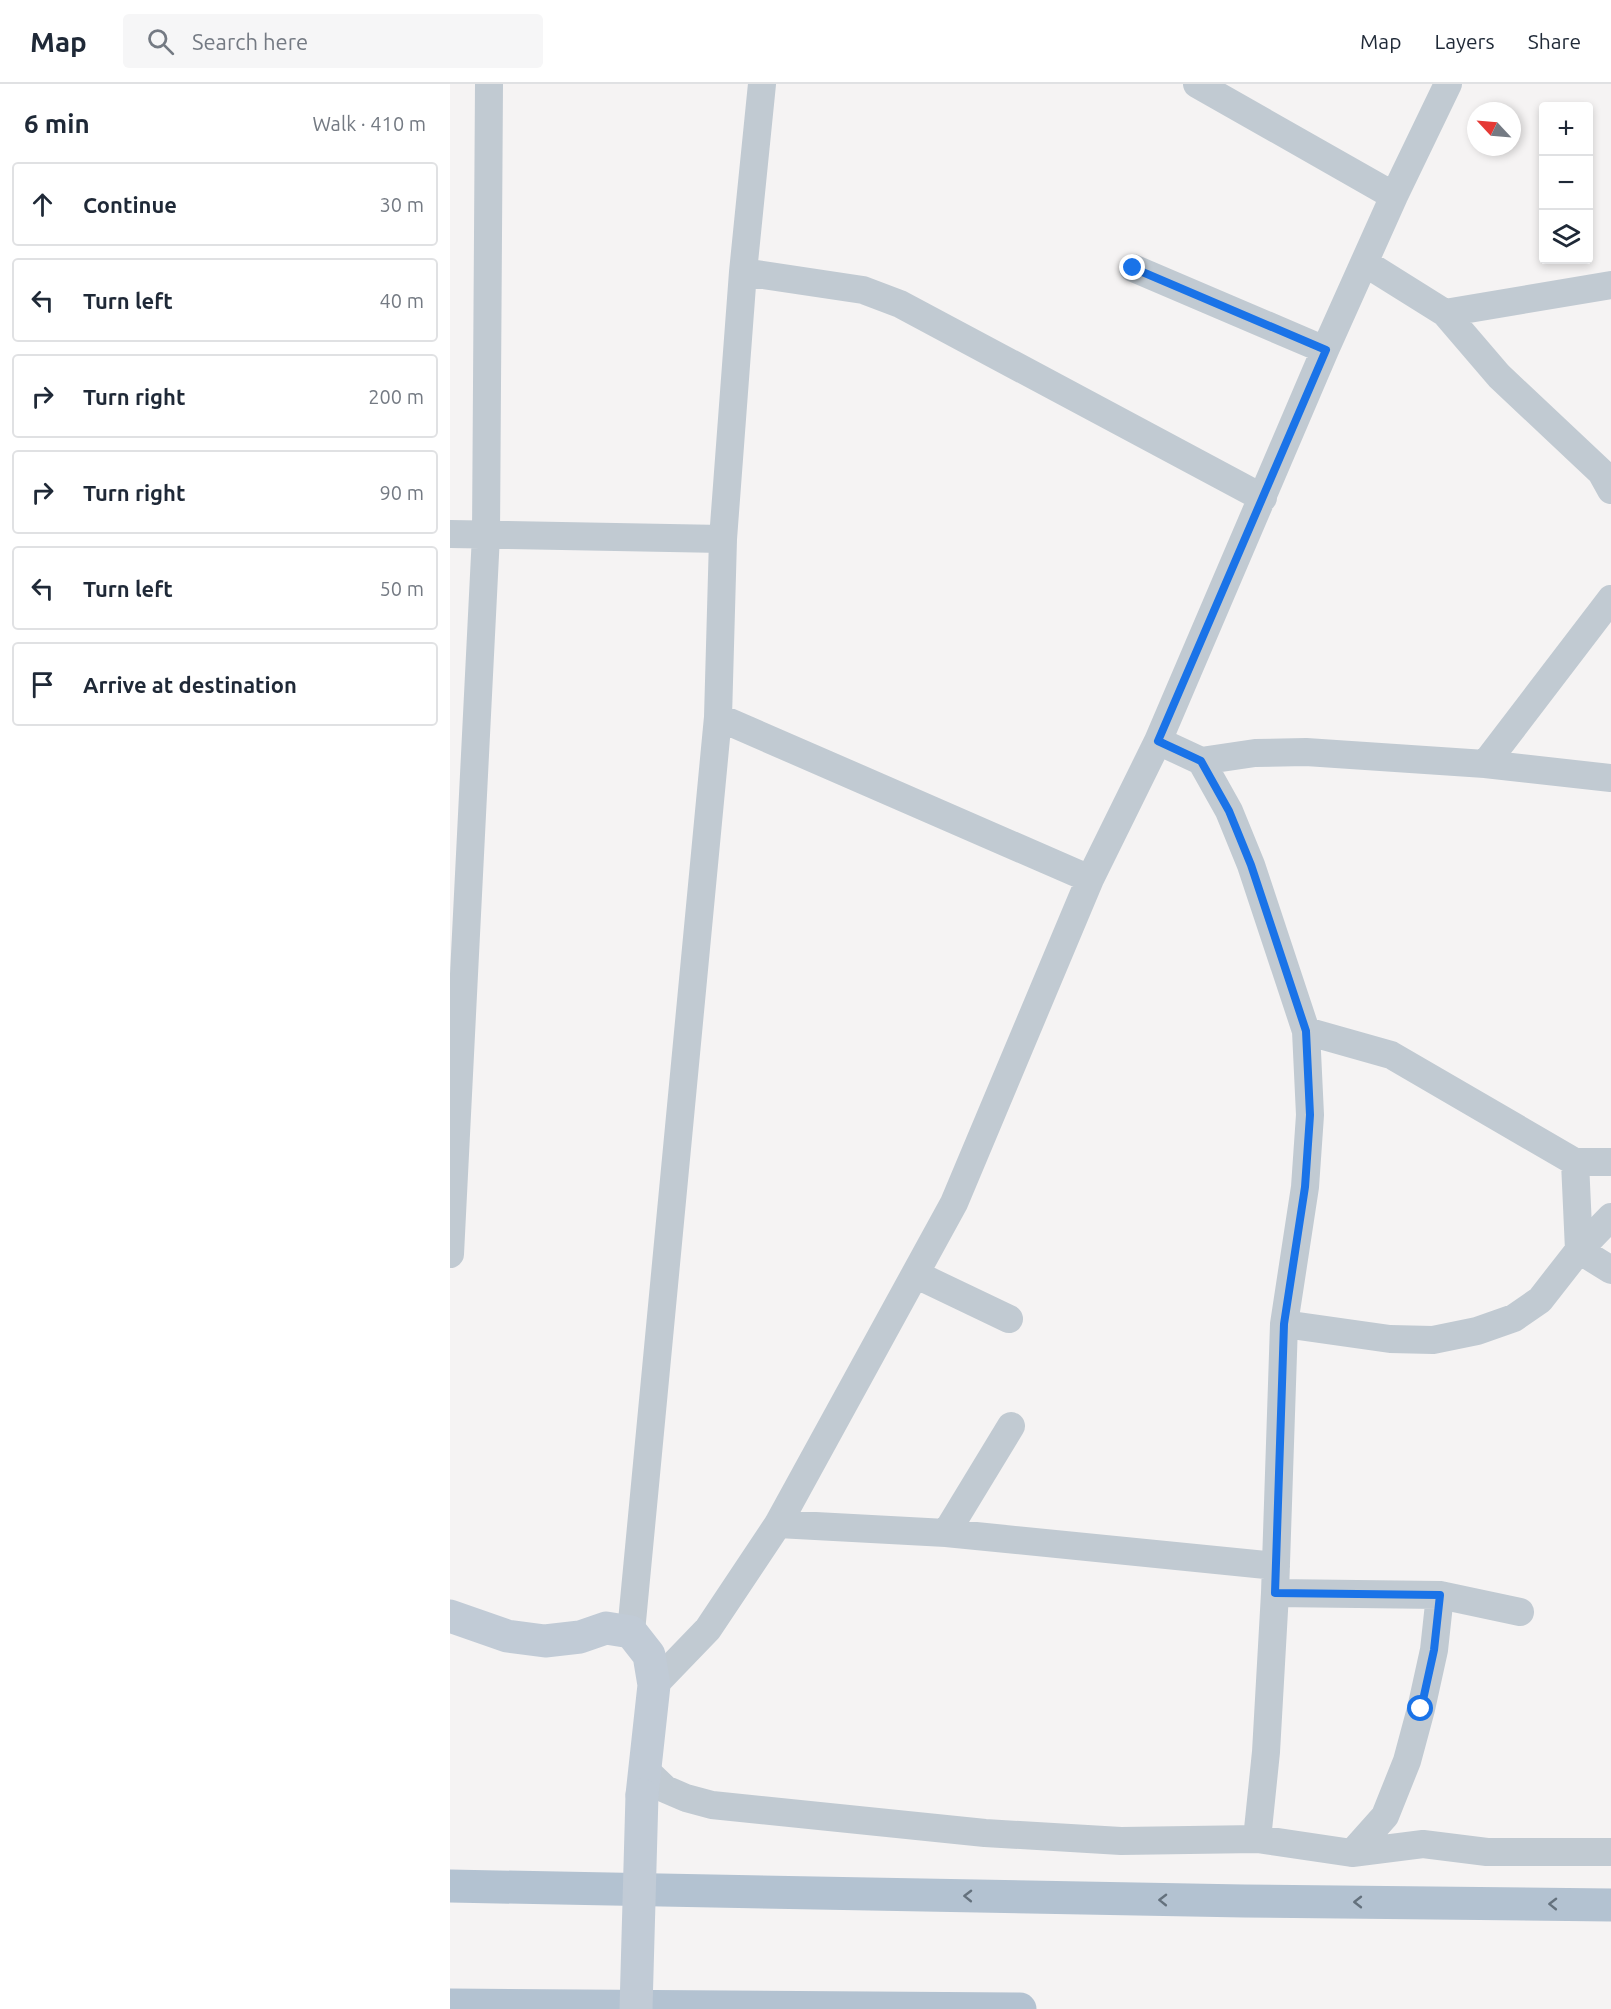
<!DOCTYPE html>
<meta charset="utf-8">
<style>
:root{--surface:#fff;--page:#f6f6f7;--text:#1f2937;--muted:#747a83;--line:#e0e1e3}
body{margin:0;font-family:Ubuntu,sans-serif;background:var(--page);color:var(--text)}
.controls{position:absolute;right:18px;top:18px;display:grid;overflow:hidden;border-radius:6px;box-shadow:0 3px 9px #0003}
.controls button{width:54px;height:54px;display:grid;place-items:center;padding:0;border:0;border-bottom:2px solid var(--line);background:var(--surface);color:var(--text);font:30px sans-serif}
.compass{position:absolute;left:1017px;top:18px;width:54px;height:54px;border-radius:50%;background:var(--surface);box-shadow:0 3px 9px #0003;rotate:296deg}
.stop{position:absolute;width:18px;height:18px;margin:-14px;border:4px solid #1a73e8;border-radius:50%;background:#fff}
.stop.end{background:#1a73e8;border-color:#fff;box-shadow:0 2px 6px #0008}
.list{margin:0;padding:0;list-style:none}
h2{display:flex;justify-content:space-between;align-items:center;height:78px;margin:0;padding:0 24px;font-size:26px}
h2 small{font-size:20px;font-weight:400;color:var(--muted)}
.list li{display:grid;grid-template-columns:39px 1fr auto;gap:18px;align-items:center;box-sizing:border-box;height:84px;margin:0 12px 12px;padding:0 12px;border:2px solid var(--line);border-radius:6px}
.list b{display:block;font-size:22px;white-space:nowrap}
.list em{font-size:20px;font-style:normal;color:var(--muted)}
.icon{flex:none;width:33px;height:33px;fill:none;stroke:currentColor;stroke-width:2;stroke-linecap:round;stroke-linejoin:round}
.map{position:relative;flex:none;width:1161px;height:1925px;overflow:hidden}
header{display:flex;align-items:center;gap:36px;box-sizing:border-box;height:84px;padding:0 30px;background:var(--surface);border-bottom:2px solid var(--line)}
header strong{font-size:28px}
nav{display:flex;gap:33px;margin-inline-start:auto;font-size:21px}
.search{width:420px;height:54px;background:var(--page);display:flex;align-items:center;gap:15px;box-sizing:border-box;padding:0 21px;border-radius:6px;color:var(--muted);font-size:22px}
main{display:flex}
aside{flex:1;background:var(--surface)}
.map>svg:first-child{display:block}
</style>
<header>
<strong>Map</strong>
<div class="search"><svg class="icon" aria-label="search" viewBox="0 0 24 24"><circle cx="10" cy="10" r="6"/><path d="M15 15l6 6"/></svg>Search here</div>
<nav><a>Map</a><a>Layers</a><a>Share</a></nav>
</header>
<main>
<aside>
<h2>6 min<small>Walk · 410 m</small></h2>
<ul class="list">
<li><svg class="icon" aria-label="ahead" viewBox="0 0 24 24"><path d="M12 20V5M6 11l6-6 6 6"/></svg><div><b>Continue</b></div><em>30 m</em></li>
<li><svg class="icon" aria-label="left" viewBox="0 0 24 24"><path d="M17 20v-9H6M10 6l-5 5 5 5"/></svg><div><b>Turn left</b></div><em>40 m</em></li>
<li><svg class="icon" aria-label="right" viewBox="0 0 24 24"><path d="M7 20v-9h11M14 6l5 5-5 5"/></svg><div><b>Turn right</b></div><em>200 m</em></li>
<li><svg class="icon" aria-label="right" viewBox="0 0 24 24"><path d="M7 20v-9h11M14 6l5 5-5 5"/></svg><div><b>Turn right</b></div><em>90 m</em></li>
<li><svg class="icon" aria-label="left" viewBox="0 0 24 24"><path d="M17 20v-9H6M10 6l-5 5 5 5"/></svg><div><b>Turn left</b></div><em>50 m</em></li>
<li><svg class="icon" aria-label="arrive" viewBox="0 0 24 24"><path d="M6 21V4h12l-3 4 3 4H6"/></svg><div><b>Arrive at destination</b></div></li>
</ul>
</aside>
<div class="map">
<svg width="1161" height="1925" viewBox="0 0 1161 1925">
<rect width="100%" height="100%" fill="#f5f3f3"/>
<g fill="none" stroke-linecap="round" stroke-linejoin="round">
<path stroke="#c1cad2" stroke-width="28" d="M 747,0 L 944,112
M 915,179 L 995,229 L 1049,292 L 1151,388 L 1161,406
M 683,184 L 875,266
M 293,188 L 413,206 L 450,220 L 813,414
M 995,229 L 1161,201
M 0,450 L 273,455
M 268,633 L 640,795
M 708,657 L 751,677 L 805,669 L 856,668 L 1035,680 L 1161,515
M 751,677 L 779,727 L 801,781 L 856,947 L 860,1031 L 855,1103 L 834,1240 L 825,1509 L 816,1668 L 807,1755
M 1035,680 L 1161,694
M 856,947 L 941,971 L 1125,1078 L 1161,1078
M 1125,1078 L 1129,1166 L 1161,1186
M 0,1170 L 36,451 L 39,0
M 465,1190 L 559,1235
M 834,1240 L 940,1255 L 983,1256 L 1027,1247 L 1064,1234 L 1090,1216 L 1129,1166 L 1161,1133
M 328,1440 L 496,1449 L 826,1482
M 496,1449 L 561,1342
M 825,1509 L 990,1511 L 1070,1528
M 181,1548 L 268,633 L 273,455 L 293,188 L 312,0
M 204,1601 L 258,1545 L 328,1440 L 504,1119 L 640,795 L 708,657 L 875,266 L 944,112 L 998,0
M 194,1685 L 215,1705 L 236,1714 L 262,1721 L 535,1749 L 671,1757 L 807,1755 L 902,1769 L 973,1760 L 1037,1768 L 1161,1768
M 902,1769 L 935,1732 L 957,1677 L 971,1625 L 984,1566 L 990,1511"/>
<path stroke="#c1cbd6" stroke-width="33" d="M 0,1532 L 57,1552 L 95,1557 L 130,1553 L 156,1544 L 181,1548 L 199,1571 L 204,1601 L 192,1711"/>
<path stroke="#b3c2d1" stroke-width="33" d="M 0,1802 L 794,1817 L 1161,1821
M 0,1921 L 570,1925"/>
<path stroke="#c1cbd6" stroke-width="33" d="M 186,1925 L 192,1711"/>
</g>
<defs><path id="oneway-chevron" d="M-2-3.5L2.5 0L-2 3.5" fill="none" stroke-width="1.6" stroke-linecap="round" stroke-linejoin="round" transform="scale(1.5)"/></defs>
<g stroke="#64717d">
<use href="#oneway-chevron" transform="translate(518 1812) rotate(-179)"/>
<use href="#oneway-chevron" transform="translate(713 1816) rotate(-179)"/>
<use href="#oneway-chevron" transform="translate(908 1818) rotate(-180)"/>
<use href="#oneway-chevron" transform="translate(1103 1820) rotate(-179)"/>
</g>
<g fill="none" stroke-linecap="round" stroke-linejoin="round">
<path stroke="#1a73e8" stroke-width="8" d="M 683,184 L 876,266 L 708,657 L 751,677 L 779,727 L 801,781 L 856,947 L 860,1031 L 855,1103 L 834,1240 L 825,1509 L 990,1511 L 984,1566 L 971,1625"/>
</g>
</svg>
<div class="controls">
<button>+</button>
<button>−</button>
<button><svg class="icon" aria-label="layers" viewBox="0 0 24 24"><path d="M12 4l9 5-9 5-9-5zM3 14l9 5 9-5"/></svg></button>
</div>
<svg class="compass" viewBox="-18 -18 36 36"><path d="M0-13l5 13h-10z" fill="#e53935"/><path d="M0 13l5-13h-10z" fill="#747a83"/></svg>
<div class="stop" style="left:971px;top:1625px"></div>
<div class="stop end" style="left:683px;top:184px"></div>
</div>
</main>
